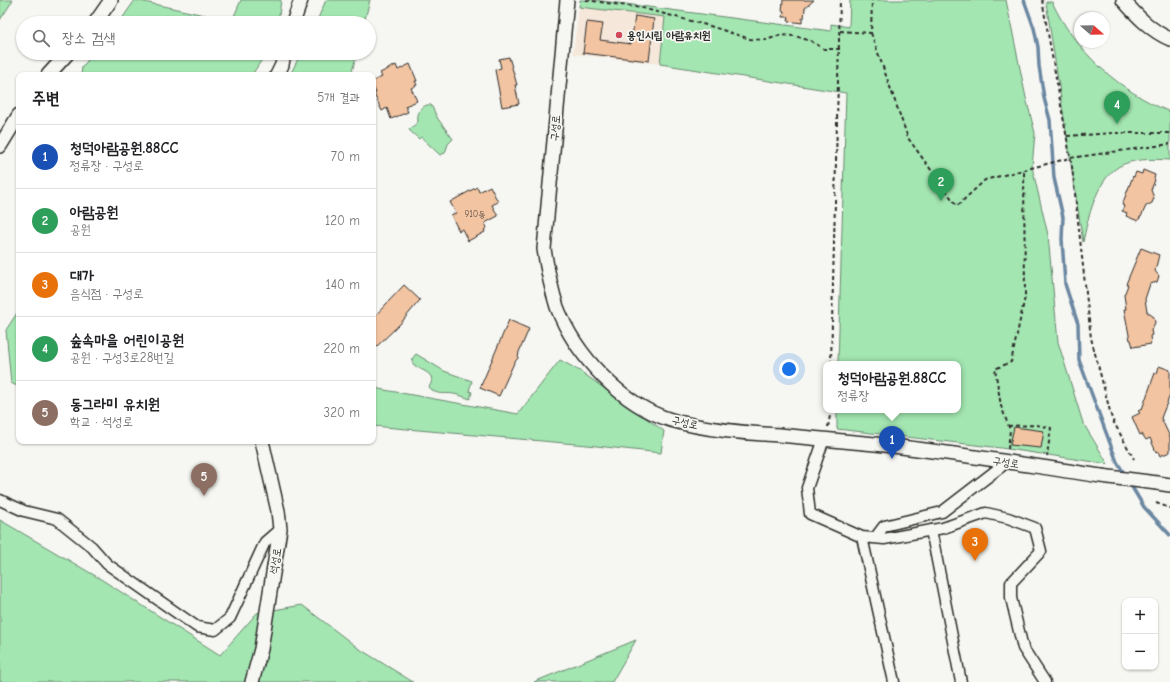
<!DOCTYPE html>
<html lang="ko">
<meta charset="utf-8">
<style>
:root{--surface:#fff;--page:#f2f2f2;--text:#202124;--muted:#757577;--line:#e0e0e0;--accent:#0f766e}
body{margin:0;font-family:"Comic Neue","Poor Story",sans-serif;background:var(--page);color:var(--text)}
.controls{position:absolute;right:12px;bottom:12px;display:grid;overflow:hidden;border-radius:8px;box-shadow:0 1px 3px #0004}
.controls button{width:36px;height:36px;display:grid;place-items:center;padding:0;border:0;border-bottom:1px solid var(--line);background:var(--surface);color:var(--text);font:20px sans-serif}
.compass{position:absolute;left:1074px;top:12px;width:36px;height:36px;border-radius:50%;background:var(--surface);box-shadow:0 1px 3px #0004;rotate:110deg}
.you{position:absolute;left:789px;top:369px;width:14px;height:14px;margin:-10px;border:3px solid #fff;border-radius:50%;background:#1a73e8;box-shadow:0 0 0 6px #1a73e833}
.badge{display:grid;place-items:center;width:26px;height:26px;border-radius:50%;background:var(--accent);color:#fff;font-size:13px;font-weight:700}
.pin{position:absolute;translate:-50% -33px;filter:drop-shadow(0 1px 2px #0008)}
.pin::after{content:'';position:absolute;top:21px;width:14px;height:12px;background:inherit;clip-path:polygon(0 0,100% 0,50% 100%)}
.popup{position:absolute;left:823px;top:361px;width:138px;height:52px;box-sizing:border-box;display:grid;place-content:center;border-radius:8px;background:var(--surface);filter:drop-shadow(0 1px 3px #0005);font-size:13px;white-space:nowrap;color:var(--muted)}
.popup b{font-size:15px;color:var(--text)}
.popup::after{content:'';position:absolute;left:50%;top:100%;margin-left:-8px;border:8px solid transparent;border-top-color:var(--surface)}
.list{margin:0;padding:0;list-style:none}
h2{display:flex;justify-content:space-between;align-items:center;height:52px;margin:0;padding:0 16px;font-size:17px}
h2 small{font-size:13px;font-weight:400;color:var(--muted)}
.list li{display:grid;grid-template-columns:26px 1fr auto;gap:12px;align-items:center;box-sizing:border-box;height:64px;padding:0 16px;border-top:1px solid var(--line)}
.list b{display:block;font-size:15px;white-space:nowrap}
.list p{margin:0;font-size:13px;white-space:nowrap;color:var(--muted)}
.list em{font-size:13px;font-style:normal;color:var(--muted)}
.icon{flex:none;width:22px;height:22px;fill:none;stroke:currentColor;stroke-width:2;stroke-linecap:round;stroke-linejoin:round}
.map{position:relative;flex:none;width:1170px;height:682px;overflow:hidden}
.search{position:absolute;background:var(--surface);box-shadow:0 1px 3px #0004;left:16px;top:16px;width:360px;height:44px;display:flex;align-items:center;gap:10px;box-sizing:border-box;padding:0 14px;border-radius:22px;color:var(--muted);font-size:15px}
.panel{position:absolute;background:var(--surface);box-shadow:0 1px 3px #0004;left:16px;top:72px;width:360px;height:372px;border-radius:8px}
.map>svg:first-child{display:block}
</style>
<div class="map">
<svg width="1170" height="682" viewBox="0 0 1170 682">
<rect width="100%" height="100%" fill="#f6f6f2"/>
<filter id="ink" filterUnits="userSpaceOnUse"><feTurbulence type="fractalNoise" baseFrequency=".025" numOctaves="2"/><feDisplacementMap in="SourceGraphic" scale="8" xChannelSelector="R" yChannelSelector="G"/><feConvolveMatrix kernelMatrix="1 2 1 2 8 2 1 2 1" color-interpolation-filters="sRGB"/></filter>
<g filter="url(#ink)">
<path fill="#f5e7da" d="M 579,7 L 665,17 L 660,64 L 573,54 Z"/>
<path fill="#a3e6b1" stroke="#67886e" d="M 0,0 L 13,0 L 0,20 Z
M 135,0 L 232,21 L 241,0 L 281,0 L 278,23 L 119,23 Z
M 326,0 L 370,0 L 364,23 L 316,23 Z
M 580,0 L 595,0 L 831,31 L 831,24 L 849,27 L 850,0 L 1006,0 L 1026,98 L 1035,133 L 1032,167 L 1048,235 L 1058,342 L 1083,423 L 1108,464 L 1001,448 L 837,429 L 837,410 L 958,410 L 958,364 L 838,364 L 846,93 L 660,64 L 665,17 L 579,7 Z
M 1046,2 L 1052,2 C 1075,51 1119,91 1170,112 L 1170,160 C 1153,159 1133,158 1118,167 C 1096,181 1088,218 1083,242 Z
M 94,53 L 266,53 L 252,75 L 81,75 L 82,67 Z
M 301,53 L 357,53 L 351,75 L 290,75 Z
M 427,105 L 431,105 L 438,119 L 453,139 L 448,144 L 445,153 L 440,155 L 421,137 L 419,139 L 409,130 L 418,122 C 417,114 419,108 427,105 Z
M 19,310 L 19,387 L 11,383 L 6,330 Z
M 416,354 L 444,371 L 472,381 L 469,391 L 472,392 L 470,399 C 465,397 459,395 454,394 C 443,392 438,397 429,387 C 443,367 399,371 416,354 Z
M 560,360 L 580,371 L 664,431 L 661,453 L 587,445 L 373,426 L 373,386 L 379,389 L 518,414 Z
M 0,520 L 99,578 L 220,655 L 257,613 L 302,605 L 358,648 L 413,682 L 0,682 Z
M 636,640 L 612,682 L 534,682 Z"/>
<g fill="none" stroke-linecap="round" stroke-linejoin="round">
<path stroke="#6a87a1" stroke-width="3.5" d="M 1024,0 L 1034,28 L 1038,47 L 1039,66 L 1044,98 L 1050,120 L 1054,178 L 1063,217 L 1062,239 L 1065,284 L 1078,324 L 1079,360 L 1117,462 L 1125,475
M 1129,482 L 1144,507 L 1170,535"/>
</g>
<path fill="#f2c4a1" stroke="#2b2b2b" d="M 783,0 L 814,0 L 805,8 L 804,18 L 802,18 L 802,23 L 788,21 L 789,17 L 783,17 L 784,11 L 782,11 Z
M 635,16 L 654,19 L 649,61 L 583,53 L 587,22 L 603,24 L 600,40 L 631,44 Z
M 509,57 L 517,85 L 515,85 L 519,104 L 502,107 L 495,70 L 501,68 L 499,59 Z
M 410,64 L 417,81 L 415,81 L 417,85 L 411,88 L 417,101 L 405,106 L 408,112 L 391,119 L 387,108 L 382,111 L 374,94 L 376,93 L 373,86 L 373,81 L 382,77 L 380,73 L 396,65 L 398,70 Z
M 1143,170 L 1155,175 L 1154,179 L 1155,180 L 1151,190 L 1154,198 L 1152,203 L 1146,206 L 1141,217 L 1140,217 L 1138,221 L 1126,216 L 1127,213 L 1122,211 L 1124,206 L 1122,205 L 1133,176 L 1134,177 L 1136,172 L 1142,174 Z
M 490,186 L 498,202 L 492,205 L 498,216 L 485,223 L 487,228 L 484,230 L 485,232 L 468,241 L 462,229 L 459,231 L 451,215 L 456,213 L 450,202 L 477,187 L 479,192 Z
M 1141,248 L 1159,255 L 1155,271 L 1159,276 L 1157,282 L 1150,284 L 1145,299 L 1147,312 L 1154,317 L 1155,323 L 1151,330 L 1152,335 L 1150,336 L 1151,344 L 1133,347 L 1131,340 L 1130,340 L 1124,309 L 1126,309 L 1124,295 L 1128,285 L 1126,284 Z
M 404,285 L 420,300 L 400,324 L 373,350 L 373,318 Z
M 509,320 L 529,329 L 519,352 L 518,358 L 514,363 L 499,396 L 480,388 Z
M 1159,366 L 1170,370 L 1170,395 L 1161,418 L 1170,437 L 1170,452 L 1160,456 L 1158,451 L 1156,452 L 1150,438 L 1146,440 L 1142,434 L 1140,435 L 1132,417 L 1140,413 L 1138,411 L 1142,409 L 1155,373 L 1157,374 Z
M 1014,427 L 1044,431 L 1041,448 L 1010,445 Z"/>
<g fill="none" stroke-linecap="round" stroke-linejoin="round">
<g stroke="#2b2b2b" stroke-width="13">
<path id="minor" d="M 824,439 L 807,488 L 810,514 L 862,537 L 884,539 L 943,528 L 986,513 L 1008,518 L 1035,528 L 1041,551 L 1011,583 L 1011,598 L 1023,648 L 1045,682
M 0,500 L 24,511 L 57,519 L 92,547 L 107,564 L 197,627 L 215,630 L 230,618 L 265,542 L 280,529
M 931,530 L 961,682
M 862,537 L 894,682
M 875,538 L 884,526 L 942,512 L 1007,462"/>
</g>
<g stroke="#2b2b2b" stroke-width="16">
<path id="tertiary" d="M 567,0 L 544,249 C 547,268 551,288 557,307 C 575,355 622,405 671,420 C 706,430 744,433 779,435 C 811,438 843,441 875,444 C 951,452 1026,465 1101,476
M 1123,0 C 1136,15 1151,31 1170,39
M 95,23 L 111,0
M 293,23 L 301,0
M 48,75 L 68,53
M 277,75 L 282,65 L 284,53
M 0,146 L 19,115
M 1157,483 L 1170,485
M 252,682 L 261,649 L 280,529 L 278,511 L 262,441"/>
</g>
<path stroke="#2b2b2b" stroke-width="2" stroke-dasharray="4 3" stroke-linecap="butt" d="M 586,0 L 642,8 L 710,26 L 750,39 L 766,40 L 781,35 L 795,36 L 811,41 L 824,49 L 840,49
M 1042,0 L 1072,167 L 1091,338 L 1112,419 L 1134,459
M 840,31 L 871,33 L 872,0
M 871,33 L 908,138 L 957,206 L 985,180 L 1070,158 L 1170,144
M 1067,136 L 1114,133 L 1170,133
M 831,364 L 840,0
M 1008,426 L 1037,425 L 1051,428 L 1047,456
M 828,427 L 831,410
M 1008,449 L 1010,430 L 1001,406 L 995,369 L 1011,362 L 1025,297 L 1024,169
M 1156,503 L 1170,508"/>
<use href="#minor" stroke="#f6f6f2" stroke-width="10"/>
<use href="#tertiary" stroke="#f6f6f2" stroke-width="13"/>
<g stroke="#2b2b2b" stroke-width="16" stroke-linecap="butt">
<path id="tertiary-bridge" d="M 1101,476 L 1157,483"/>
</g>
<use href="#tertiary-bridge" stroke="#f6f6f2" stroke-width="13"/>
</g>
</g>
<circle fill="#d1495b" stroke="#f6f6f2" stroke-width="1.5" cx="619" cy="35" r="4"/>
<g text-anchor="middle" stroke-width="3.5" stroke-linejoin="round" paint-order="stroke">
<g font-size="9" fill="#5d5148">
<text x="475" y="217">910동</text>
</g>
<g font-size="11" font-weight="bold" fill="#2b2b2b" stroke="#f6f6f2" text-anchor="start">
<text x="627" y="39">용인시립 아람유치원</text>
</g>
<g font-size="11" fill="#2b2b2b" stroke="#f6f6f2">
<text transform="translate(555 128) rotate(-85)" y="4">구성로</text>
<text transform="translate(685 422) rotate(13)" y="4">구성로</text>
<text transform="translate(1006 462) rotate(8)" y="4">구성로</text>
<text transform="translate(275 561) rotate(-81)" y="4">석성로</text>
</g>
</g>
</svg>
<div class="controls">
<button>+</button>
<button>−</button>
</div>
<svg class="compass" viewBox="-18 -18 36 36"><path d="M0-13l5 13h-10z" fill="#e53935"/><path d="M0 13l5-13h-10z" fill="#757577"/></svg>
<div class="you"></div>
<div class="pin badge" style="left:892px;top:459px;background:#1a4fb4">1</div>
<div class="popup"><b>청덕아람공원.88CC</b>정류장</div>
<div class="pin badge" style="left:941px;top:201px;background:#2e9e5b">2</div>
<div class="pin badge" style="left:975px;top:561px;background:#e8710a">3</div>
<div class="pin badge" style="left:1117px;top:124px;background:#2e9e5b">4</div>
<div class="pin badge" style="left:204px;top:496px;background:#8d6e63">5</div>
<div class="search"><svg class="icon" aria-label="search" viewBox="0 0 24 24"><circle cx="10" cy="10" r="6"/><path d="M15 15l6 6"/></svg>장소 검색</div>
<section class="panel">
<h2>주변<small>5개 결과</small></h2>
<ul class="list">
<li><span class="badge" style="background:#1a4fb4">1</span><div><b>청덕아람공원.88CC</b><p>정류장 · 구성로</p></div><em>70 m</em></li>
<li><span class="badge" style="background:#2e9e5b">2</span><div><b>아람공원</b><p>공원</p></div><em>120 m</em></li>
<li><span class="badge" style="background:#e8710a">3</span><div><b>대가</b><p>음식점 · 구성로</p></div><em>140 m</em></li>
<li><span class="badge" style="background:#2e9e5b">4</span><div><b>숲속마을 어린이공원</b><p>공원 · 구성3로28번길</p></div><em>220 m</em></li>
<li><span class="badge" style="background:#8d6e63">5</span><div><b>동그라미 유치원</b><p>학교 · 석성로</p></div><em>320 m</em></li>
</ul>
</section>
</div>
